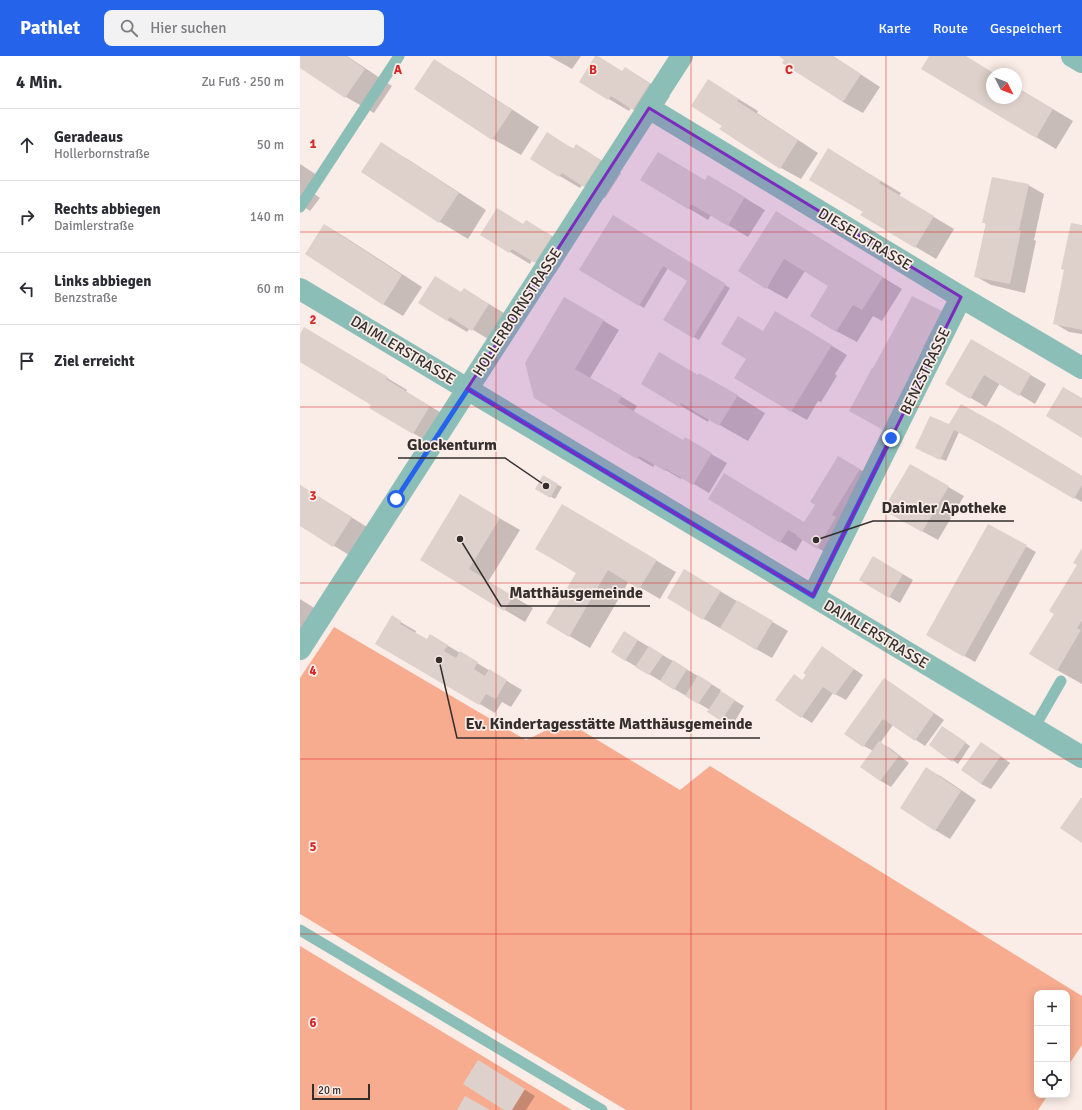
<!DOCTYPE html>
<html lang="de">
<meta charset="utf-8">
<style>
:root{--surface:#fff;--page:#f2f2f3;--text:#2b2b33;--muted:#7c7c81;--line:#e1e1e2;--accent:#2563eb}
body{margin:0;font-family:Signika,sans-serif;background:var(--page);color:var(--text)}
.controls{position:absolute;right:12px;bottom:12px;display:grid;overflow:hidden;border-radius:8px;box-shadow:0 2px 10px #0003}
.controls button{width:36px;height:36px;display:grid;place-items:center;padding:0;border:0;border-bottom:1px solid var(--line);background:var(--surface);color:var(--text);font:20px sans-serif}
.compass{position:absolute;left:686px;top:12px;width:36px;height:36px;border-radius:50%;background:var(--surface);box-shadow:0 2px 10px #0003;rotate:132deg}
.scale{position:absolute;left:12px;bottom:10px;width:58px;box-sizing:border-box;padding-left:4px;border:2px solid #342e2c;border-top:0;font-size:11px;line-height:14px;white-space:nowrap;color:#342e2c;-webkit-text-stroke:3px #faece7;paint-order:stroke}
.stop{position:absolute;width:12px;height:12px;margin:-9px;border:3px solid #2563eb;border-radius:50%;background:#fff}
.stop.end{background:#2563eb;border-color:#fff;box-shadow:0 1px 4px #0008}
.list{margin:0;padding:0;list-style:none}
h2{display:flex;justify-content:space-between;align-items:center;height:52px;margin:0;padding:0 16px;font-size:17px}
h2 small{font-size:13px;font-weight:400;color:var(--muted)}
.list li{display:grid;grid-template-columns:26px 1fr auto;gap:12px;align-items:center;box-sizing:border-box;height:72px;padding:0 16px;border-top:1px solid var(--line)}
.list b{display:block;font-size:15px;white-space:nowrap}
.list p{margin:0;font-size:13px;white-space:nowrap;color:var(--muted)}
.list em{font-size:13px;font-style:normal;color:var(--muted)}
.icon{flex:none;width:22px;height:22px;fill:none;stroke:currentColor;stroke-width:2;stroke-linecap:round;stroke-linejoin:round}
.map{position:relative;flex:none;width:782px;height:1054px;overflow:hidden}
header{display:flex;align-items:center;gap:24px;box-sizing:border-box;height:56px;padding:0 20px;background:var(--accent);color:#fff}
header strong{font-size:19px}
nav{display:flex;gap:22px;margin-inline-start:auto;font-size:14px}
.search{width:280px;height:36px;background:var(--page);display:flex;align-items:center;gap:10px;box-sizing:border-box;padding:0 14px;border-radius:8px;color:var(--muted);font-size:15px}
main{display:flex}
aside{flex:1;background:var(--surface)}
.map>svg:first-child{display:block}
</style>
<header>
<strong>Pathlet</strong>
<div class="search"><svg class="icon" aria-label="search" viewBox="0 0 24 24"><circle cx="10" cy="10" r="6"/><path d="M15 15l6 6"/></svg>Hier suchen</div>
<nav><a>Karte</a><a>Route</a><a>Gespeichert</a></nav>
</header>
<main>
<aside>
<h2>4 Min.<small>Zu Fuß · 250 m</small></h2>
<ul class="list">
<li><svg class="icon" aria-label="ahead" viewBox="0 0 24 24"><path d="M12 20V5M6 11l6-6 6 6"/></svg><div><b>Geradeaus</b><p>Hollerbornstraße</p></div><em>50 m</em></li>
<li><svg class="icon" aria-label="right" viewBox="0 0 24 24"><path d="M7 20v-9h11M14 6l5 5-5 5"/></svg><div><b>Rechts abbiegen</b><p>Daimlerstraße</p></div><em>140 m</em></li>
<li><svg class="icon" aria-label="left" viewBox="0 0 24 24"><path d="M17 20v-9H6M10 6l-5 5 5 5"/></svg><div><b>Links abbiegen</b><p>Benzstraße</p></div><em>60 m</em></li>
<li><svg class="icon" aria-label="arrive" viewBox="0 0 24 24"><path d="M6 21V4h12l-3 4 3 4H6"/></svg><div><b>Ziel erreicht</b></div></li>
</ul>
</aside>
<div class="map">
<svg width="782" height="1054" viewBox="0 0 782 1054">
<rect width="100%" height="100%" fill="#faece7"/>
<path fill="#f7ac8f" d="M 34,571 L 226,684 L 266,665 L 380,734 L 410,710 L 782,940 L 782,989 L 767,1011 L 767,937 L 737,937 L 737,1039 L 748,1039 L 738,1054 L 326,1054 L 0,858 L 0,622 Z
M 0,890 L 272,1054 L 0,1054 Z"/>
<path fill="#0003" d="M 0,0 L 47,0 L 92,30 L 74,57 L 46,41 L 0,11 Z
M 249,0 L 281,0 L 272,13 Z
M 481,0 L 533,0 L 580,31 L 563,57 L 543,46 Z
M 630,0 L 665,0 L 694,18 L 692,18 L 692,42 L 716,42 L 716,31 L 773,65 L 756,93 L 736,81 Z
M 134,4 L 162,21 L 239,71 L 221,99 L 193,83 Z
M 323,16 L 345,24 L 370,40 L 354,65 L 331,52 L 329,55 L 280,26 Z
M 408,24 L 458,55 L 457,57 L 518,97 L 501,123 L 481,112 L 421,73 L 423,69 Z
M 247,78 L 274,93 L 296,101 L 321,117 L 305,142 L 282,129 L 280,132 L 231,103 Z
M 81,88 L 109,104 L 186,154 L 168,183 L 140,166 L 63,116 Z
M 548,105 L 601,137 L 599,140 L 654,173 L 636,203 L 562,159 L 564,156 Z
M 0,108 L 23,123 L 13,137 L 20,142 L 10,155 L 4,151 L 0,157 Z
M 406,125 L 429,132 L 465,154 L 448,181 L 411,159 L 408,164 L 388,152 Z
M 728,129 L 744,138 L 734,184 L 736,185 L 725,237 L 691,229 L 675,220 L 686,168 L 683,166 Z
M 496,168 L 602,233 L 582,265 L 573,260 L 557,286 L 536,275 L 530,230 L 505,215 L 487,243 L 467,232 Z
M 25,169 L 45,181 L 122,231 L 103,260 L 83,248 Z
M 224,169 L 247,177 L 271,192 L 255,218 L 232,204 L 230,208 L 182,179 Z
M 782,170 L 782,278 L 769,276 L 754,267 Z
M 362,190 L 430,232 L 399,284 L 364,264 L 388,224 L 368,212 L 344,252 L 280,214 Z
M 162,237 L 184,245 L 209,260 L 193,286 L 170,272 L 167,276 L 147,264 Z
M 265,242 L 319,274 L 290,322 L 337,350 L 333,356 L 384,386 L 385,383 L 427,407 L 409,437 L 382,421 L 381,423 L 355,408 L 353,411 L 235,342 Z
M 641,256 L 641,302 L 565,364 Z
M 491,265 L 547,299 L 535,318 L 537,320 L 521,346 L 518,345 L 507,364 L 491,355 L 464,276 Z
M 0,279 L 25,284 L 107,334 L 106,336 L 150,362 L 133,389 L 113,377 L 72,348 L 0,304 Z
M 672,284 L 746,328 L 735,348 L 700,327 L 686,351 L 646,327 Z
M 398,320 L 428,334 L 465,357 L 448,385 L 409,363 L 408,366 L 342,327 Z
M 630,361 L 658,374 L 698,369 L 782,420 L 782,446 L 659,376 L 646,405 L 621,395 Z
M 610,409 L 664,440 L 638,484 L 584,454 Z
M 554,410 L 575,422 L 533,501 L 503,483 L 496,495 L 409,443 L 505,467 L 516,448 Z
M 243,421 L 262,431 L 255,443 L 236,432 Z
M 0,429 L 67,471 L 49,499 L 0,469 Z
M 262,450 L 376,516 L 360,543 L 329,525 L 290,592 L 247,567 L 277,517 Z
M 180,451 L 220,474 L 188,526 L 233,552 L 225,566 L 121,504 Z
M 689,469 L 736,496 L 675,606 L 628,579 Z
M 782,494 L 782,628 L 757,614 Z
M 573,501 L 613,524 L 600,547 L 560,524 Z
M 384,514 L 488,575 L 472,602 L 404,563 Z
M 0,543 L 19,555 L 0,582 Z
M 92,561 L 116,575 L 115,577 L 127,584 L 130,579 L 222,634 L 211,651 L 202,646 L 195,657 L 76,587 Z
M 324,576 L 408,626 L 421,634 L 420,636 L 444,650 L 432,670 L 409,655 L 410,654 L 325,604 Z
M 532,598 L 563,619 L 546,644 L 533,637 L 512,667 L 476,644 L 503,625 Z
M 584,623 L 594,629 L 644,664 L 625,690 L 593,669 L 580,687 L 590,692 L 609,707 L 591,731 L 581,725 L 562,710 L 573,695 L 564,690 Z
M 647,674 L 670,690 L 658,708 L 630,689 Z
M 691,693 L 710,707 L 691,733 L 681,728 Z
M 627,713 L 642,721 L 676,744 L 650,783 L 635,774 Z
M 188,1011 L 235,1040 L 226,1054 L 206,1054 Z"/>
<path fill="#ded1cb" d="M 0,0 L 46,0 L 65,13 L 45,42 L 0,12 Z
M 295,0 L 298,0 L 322,15 L 325,11 L 350,27 L 333,54 L 311,40 L 308,44 L 279,26 Z
M 479,0 L 533,0 L 561,18 L 543,46 L 482,7 L 484,4 Z
M 629,0 L 666,0 L 695,18 L 692,18 L 692,42 L 716,42 L 716,31 L 753,53 L 736,82 L 621,13 Z
M 134,3 L 212,54 L 192,84 L 114,33 Z
M 408,23 L 439,43 L 437,45 L 498,84 L 480,113 L 419,73 L 422,70 L 391,50 Z
M 247,76 L 273,93 L 276,88 L 301,104 L 284,131 L 262,117 L 259,121 L 230,103 Z
M 81,86 L 159,137 L 139,167 L 61,116 Z
M 528,92 L 581,125 L 579,127 L 634,160 L 615,192 L 560,159 L 563,156 L 509,124 Z
M 358,96 L 405,124 L 408,119 L 445,141 L 428,170 L 391,148 L 388,153 L 340,124 Z
M 692,121 L 729,128 L 719,174 L 721,175 L 710,228 L 674,221 L 686,167 L 682,167 Z
M 197,152 L 223,168 L 226,164 L 252,180 L 235,207 L 212,193 L 209,197 L 180,179 Z
M 476,155 L 583,221 L 562,254 L 553,249 L 536,276 L 510,260 L 528,230 L 484,203 L 466,233 L 438,215 Z
M 313,159 L 426,228 L 393,282 L 363,264 L 387,225 L 363,210 L 339,250 L 279,214 Z
M 771,167 L 782,169 L 782,274 L 753,268 L 764,214 L 761,213 Z
M 24,168 L 102,219 L 83,249 L 5,198 Z
M 135,220 L 161,236 L 164,232 L 189,248 L 172,275 L 150,261 L 147,265 L 118,247 Z
M 612,240 L 642,255 L 623,291 L 626,293 L 583,374 L 549,355 L 572,312 L 573,312 Z
M 264,241 L 304,264 L 275,313 L 322,340 L 318,346 L 383,384 L 385,381 L 412,397 L 393,429 L 366,413 L 365,415 L 339,400 L 337,403 L 234,342 L 225,307 Z
M 475,255 L 532,289 L 491,356 L 434,322 L 446,303 L 421,288 L 438,260 L 463,275 Z
M 4,271 L 88,321 L 86,323 L 130,350 L 113,378 L 69,352 L 71,349 L 0,306 L 0,278 Z
M 671,283 L 731,318 L 719,340 L 684,319 L 670,343 L 645,328 Z
M 359,296 L 398,319 L 399,317 L 438,339 L 419,370 L 381,347 L 379,351 L 341,328 Z
M 763,331 L 782,342 L 782,382 L 746,360 Z
M 661,348 L 699,369 L 782,420 L 782,429 L 774,443 L 686,391 L 654,374 L 640,404 L 615,392 L 630,360 L 649,368 Z
M 538,400 L 560,413 L 532,459 L 536,461 L 517,493 L 496,480 L 497,479 L 488,474 L 480,487 L 408,443 L 424,417 L 504,466 L 515,449 L 510,446 Z
M 610,408 L 649,430 L 622,476 L 583,454 Z
M 243,419 L 258,428 L 250,442 L 235,433 Z
M 0,429 L 52,461 L 33,491 L 0,470 Z
M 160,438 L 200,462 L 169,513 L 213,540 L 204,555 L 120,504 Z
M 262,448 L 357,504 L 339,533 L 308,514 L 269,581 L 246,567 L 276,517 L 235,493 Z
M 688,468 L 727,489 L 664,601 L 626,579 Z
M 782,492 L 782,565 L 777,572 L 781,574 L 757,615 L 729,598 L 754,558 L 749,555 L 777,509 L 773,507 Z
M 573,500 L 603,518 L 589,542 L 559,524 Z
M 384,513 L 421,535 L 403,564 L 367,542 Z
M 437,544 L 473,565 L 456,594 L 420,572 Z
M 92,559 L 101,565 L 100,568 L 127,583 L 130,578 L 148,589 L 144,595 L 156,602 L 160,595 L 178,606 L 174,613 L 185,620 L 189,613 L 207,624 L 196,643 L 186,638 L 179,649 L 75,588 Z
M 324,575 L 338,584 L 325,605 L 311,596 Z
M 349,590 L 363,599 L 349,619 L 335,611 Z
M 522,590 L 554,613 L 535,639 L 523,631 L 501,662 L 475,644 L 494,618 L 502,624 L 506,619 L 503,617 Z
M 373,604 L 387,613 L 374,634 L 360,625 Z
M 398,619 L 412,628 L 398,648 L 385,640 Z
M 584,622 L 634,657 L 615,685 L 583,663 L 563,691 L 544,678 Z
M 421,635 L 435,644 L 421,665 L 407,656 Z
M 642,670 L 666,686 L 652,706 L 629,689 Z
M 579,685 L 599,700 L 580,725 L 560,711 Z
M 681,686 L 701,700 L 681,728 L 661,714 Z
M 626,711 L 661,735 L 635,775 L 600,752 Z
M 781,742 L 782,742 L 782,787 L 760,772 Z
M 178,1004 L 225,1033 L 212,1054 L 204,1054 L 163,1028 Z
M 165,1040 L 190,1054 L 157,1054 Z"/>
<g fill="none" stroke-linecap="round" stroke-linejoin="round">
<path stroke="#8bbeb6" stroke-width="11" d="M 0,151 L 99,0
M 734,672 L 761,625
M 0,874 L 302,1054"/>
<path stroke="#8bbeb6" stroke-width="22" d="M 349,52 L 661,241 L 782,312
M 0,233 L 782,701
M 513,540 L 661,241
M 0,593 L 382,0"/>
<path stroke="#8bbeb6" stroke-width="22" d="M 772,0 L 782,6"/>
</g>
<g fill="none" stroke-linecap="round" stroke-linejoin="round">
<path stroke="#2563eb" stroke-width="5" d="M 96,443 L 168,333 L 513,540 L 591,382"/>
</g>
<path fill="#7b2cbf" fill-opacity="0.2" stroke="#7b2cbf" stroke-width="3" stroke-linejoin="round" d="M 349,52 L 661,241 L 513,540 L 167,333 Z"/>
<path fill="none" stroke="#d62828" stroke-width="1" stroke-opacity="0.55" d="M 196,0 L 196,1054M 391,0 L 391,1054M 586,0 L 586,1054M 0,176 L 782,176M 0,351 L 782,351M 0,527 L 782,527M 0,703 L 782,703M 0,878 L 782,878"/>
<g text-anchor="middle" stroke-width="3.5" stroke-linejoin="round" paint-order="stroke">
<g font-size="15" fill="#342e2c" stroke="#faece7">
<text transform="translate(565 183) rotate(31)" y="5">DIESELSTRASSE</text>
<text transform="translate(217 256) rotate(-57)" y="5">HOLLERBORNSTRASSE</text>
<text transform="translate(103 294) rotate(31)" y="5">DAIMLERSTRASSE</text>
<text transform="translate(625 315) rotate(-64)" y="5">BENZSTRASSE</text>
<text transform="translate(576 578) rotate(31)" y="5">DAIMLERSTRASSE</text>
</g>
</g>
<g font-size="13" text-anchor="middle" font-weight="bold" fill="#d62828" stroke="#faece7" stroke-width="3.5" stroke-linejoin="round" paint-order="stroke">
<text x="98" y="18">A</text>
<text x="293" y="18">B</text>
<text x="489" y="18">C</text>
<text x="13" y="92">1</text>
<text x="13" y="268">2</text>
<text x="13" y="444">3</text>
<text x="13" y="619">4</text>
<text x="13" y="795">5</text>
<text x="13" y="971">6</text>
</g>
<path fill="none" stroke="#342e2c" stroke-width="1.5" d="M246 430L205 402H98M516 484L573 465H714M160 483L201 550H350M139 604L157 682H460"/>
<g fill="#342e2c" stroke="#faece7" stroke-width="1.5">
<circle cx="246" cy="430" r="4"/>
<circle cx="516" cy="484" r="4"/>
<circle cx="160" cy="483" r="4"/>
<circle cx="139" cy="604" r="4"/>
</g>
<g font-size="16" text-anchor="middle" font-weight="bold" fill="#342e2c" stroke="#faece7" stroke-width="3.5" stroke-linejoin="round" paint-order="stroke">
<text x="152" y="394">Glockenturm</text>
<text x="644" y="457">Daimler Apotheke</text>
<text x="276" y="542">Matthäusgemeinde</text>
<text x="309" y="673">Ev. Kindertagesstätte Matthäusgemeinde</text>
</g>
</svg>
<div class="controls">
<button>+</button>
<button>−</button>
<button><svg class="icon" aria-label="locate" viewBox="0 0 24 24"><circle cx="12" cy="12" r="6"/><path d="M12 2v4M12 18v4M2 12h4M18 12h4"/></svg></button>
</div>
<svg class="compass" viewBox="-18 -18 36 36"><path d="M0-13l5 13h-10z" fill="#e53935"/><path d="M0 13l5-13h-10z" fill="#7c7c81"/></svg>
<div class="scale">20 m</div>
<div class="stop" style="left:96px;top:443px"></div>
<div class="stop end" style="left:591px;top:382px"></div>
</div>
</main>
